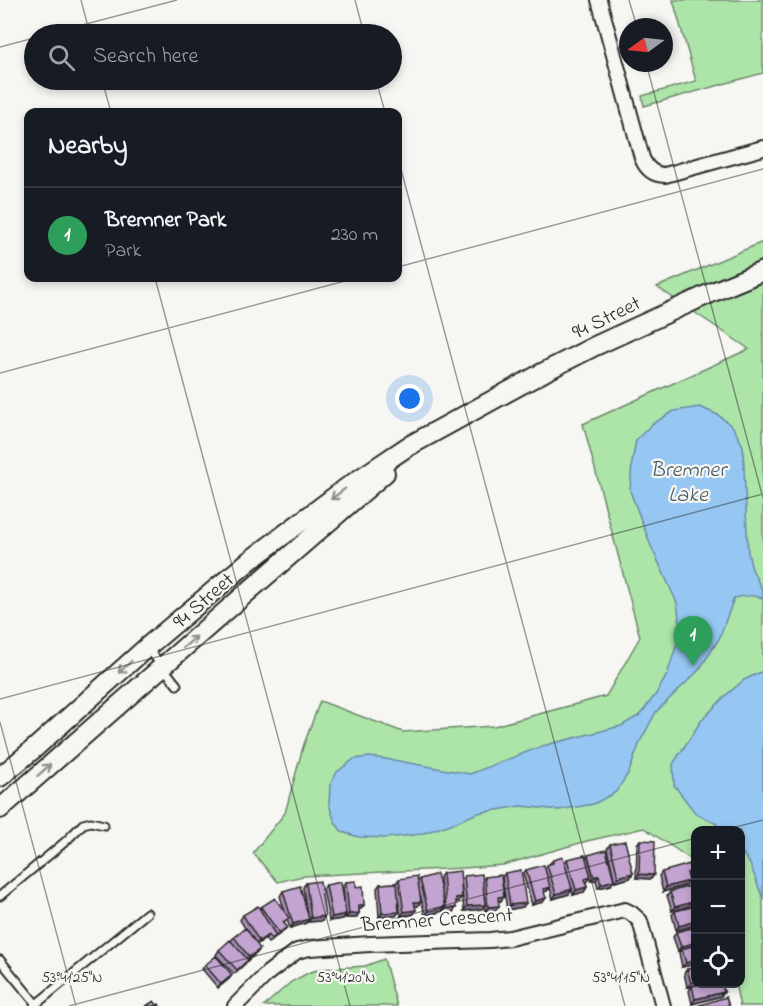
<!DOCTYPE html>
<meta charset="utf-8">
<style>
:root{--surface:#171b24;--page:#242831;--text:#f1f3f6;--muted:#9ea1a6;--line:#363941;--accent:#1a73e8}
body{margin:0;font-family:"Indie Flower",sans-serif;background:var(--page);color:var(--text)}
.controls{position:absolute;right:18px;bottom:18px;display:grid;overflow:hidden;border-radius:12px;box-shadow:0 3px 9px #0003}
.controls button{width:54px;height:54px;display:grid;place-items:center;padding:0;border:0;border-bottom:2px solid var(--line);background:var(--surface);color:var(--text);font:30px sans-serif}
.compass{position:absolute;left:619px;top:18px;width:54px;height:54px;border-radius:50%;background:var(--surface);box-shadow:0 3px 9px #0003;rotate:255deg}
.you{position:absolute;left:410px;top:399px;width:21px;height:21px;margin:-15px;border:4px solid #fff;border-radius:50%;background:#1a73e8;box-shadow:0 0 0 9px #1a73e833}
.badge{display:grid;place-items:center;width:39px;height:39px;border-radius:50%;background:var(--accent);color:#fff;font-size:20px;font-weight:700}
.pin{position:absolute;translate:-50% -50px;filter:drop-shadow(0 2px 3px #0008)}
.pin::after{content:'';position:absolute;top:32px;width:21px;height:18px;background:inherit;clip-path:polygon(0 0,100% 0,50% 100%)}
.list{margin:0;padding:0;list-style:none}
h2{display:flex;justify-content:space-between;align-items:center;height:78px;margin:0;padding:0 24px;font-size:26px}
h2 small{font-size:20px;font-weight:400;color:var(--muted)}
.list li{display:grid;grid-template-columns:39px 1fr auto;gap:18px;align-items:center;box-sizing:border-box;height:96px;padding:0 24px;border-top:2px solid var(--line)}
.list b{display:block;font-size:22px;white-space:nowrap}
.list p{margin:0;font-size:20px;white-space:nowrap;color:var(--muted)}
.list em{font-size:20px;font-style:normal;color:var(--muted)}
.icon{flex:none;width:33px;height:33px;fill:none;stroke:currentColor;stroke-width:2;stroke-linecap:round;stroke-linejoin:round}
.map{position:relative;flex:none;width:763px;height:1006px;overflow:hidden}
.search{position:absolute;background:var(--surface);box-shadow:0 3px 9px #0003;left:24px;top:24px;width:378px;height:66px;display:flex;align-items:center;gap:15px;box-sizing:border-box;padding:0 21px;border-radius:33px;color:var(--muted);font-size:22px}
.panel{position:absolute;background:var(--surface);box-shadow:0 3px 9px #0003;left:24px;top:108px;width:378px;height:174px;border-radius:12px}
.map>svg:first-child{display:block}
</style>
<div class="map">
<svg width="763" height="1006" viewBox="0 0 763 1006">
<rect width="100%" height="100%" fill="#f6f6f2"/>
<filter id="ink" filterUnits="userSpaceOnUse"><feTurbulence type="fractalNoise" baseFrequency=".0167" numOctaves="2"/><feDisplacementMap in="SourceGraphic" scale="12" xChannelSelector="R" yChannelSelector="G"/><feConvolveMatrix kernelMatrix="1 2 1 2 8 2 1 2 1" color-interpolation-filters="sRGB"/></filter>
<g filter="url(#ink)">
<path fill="#ade5a9" stroke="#6c886a" stroke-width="1.5" d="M 673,0 L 763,0 L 763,73 L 644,106 L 642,96 L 696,81 Z
M 763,242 L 763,1006 L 740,1006 L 735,984 L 740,984 L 740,830 L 696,830 L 695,862 L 644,828 L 587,841 L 503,865 L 463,868 L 303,876 L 278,882 L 253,853 L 285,813 L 303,747 L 320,701 L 403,732 L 494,726 L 606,696 L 640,637 L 583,424 L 749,349 L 657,287 Z
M 384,959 L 397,1006 L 264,1006 L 291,982 L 308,973 L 320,969 L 365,966 Z"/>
<path fill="#95c7f2" stroke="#6b89a2" stroke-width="1.5" d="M 700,407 L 718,415 L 733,427 L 743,446 L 748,553 L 752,569 L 763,592 L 763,599 C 754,594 744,596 734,598 L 719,639 L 699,670 L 656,712 L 640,742 L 629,772 L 616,792 L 594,804 L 559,810 L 521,806 L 478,813 L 451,824 L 421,834 L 386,838 L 359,837 L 342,832 L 335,822 L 329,805 L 330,785 L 337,772 L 354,759 L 369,757 L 393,760 L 470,774 L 542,746 L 621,726 L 640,715 L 656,694 L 667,675 L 681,631 L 677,603 L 651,546 L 630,491 L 632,462 L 636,440 L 652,424 L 674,411 Z
M 763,671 L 763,899 L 750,864 L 741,851 L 740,830 L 723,830 L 715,823 L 696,814 L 674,785 L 673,764 L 701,721 L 725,696 L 744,680 Z"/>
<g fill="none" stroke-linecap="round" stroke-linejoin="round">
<g stroke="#2b2b2b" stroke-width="11">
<path id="service" d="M 147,647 L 177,685
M 0,896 L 66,841 L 83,824 L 91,822 L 104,825
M 0,960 L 36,1004
M 34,1006 L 147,913"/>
</g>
<g stroke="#2b2b2b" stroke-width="18">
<path id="minor" d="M 599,0 L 642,158 C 646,168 653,175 665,175 L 763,148
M 235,1006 L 268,973 L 297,951 L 310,948 L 370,944 L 490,940 L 510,938 L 625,910 L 631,913 L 640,921 L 663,1006"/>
</g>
<g stroke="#2b2b2b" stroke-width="22">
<path id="secondary" d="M 0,777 L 36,747 L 147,647 L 249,561 L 346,488 L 374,469 L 407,447 L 544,372 L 595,346 L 713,292 L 763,271
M 0,809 L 243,596 L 385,473"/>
</g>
<use href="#service" stroke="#f6f6f2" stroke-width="7"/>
<use href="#minor" stroke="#f6f6f2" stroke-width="14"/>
<use href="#secondary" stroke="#f6f6f2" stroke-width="18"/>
</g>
<path fill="#a88db3" stroke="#2b2b2b" stroke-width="1.5" d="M 640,840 L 654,875 L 651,879 L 636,878 L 637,844 Z
M 610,844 L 633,873 L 630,878 L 615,882 L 607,849 Z
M 588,855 L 611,885 L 598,888 L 596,880 L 591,881 L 590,878 L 588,881 L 586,882 L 587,887 L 584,892 L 573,895 L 572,890 L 569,894 L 553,899 L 550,888 L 547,891 L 544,892 L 543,902 L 532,905 L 523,874 L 526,870 L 545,868 L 553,860 L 565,863 L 567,859 L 586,858 Z
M 692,871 L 688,876 L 689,881 L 686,885 L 663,892 L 659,876 L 662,872 Z
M 443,873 L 459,902 L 456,902 L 453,912 L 443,913 L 443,910 L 442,911 L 425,916 L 421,898 L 418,906 L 415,906 L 413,915 L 401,916 L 398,899 L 396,916 L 379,917 L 377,888 L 380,884 L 396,883 L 399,879 L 418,881 L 420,879 L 441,893 L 440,877 Z
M 505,873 L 523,907 L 507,910 L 502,877 Z
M 464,876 L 482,880 L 485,877 L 504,896 L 501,901 L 499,901 L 496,910 L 485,911 L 484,905 L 482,909 L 464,911 L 461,880 Z
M 346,882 L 356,887 L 364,905 L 361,909 L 359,909 L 359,913 L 356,918 L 346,918 L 346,915 L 343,919 L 329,921 L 323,889 L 326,885 L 345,908 L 343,886 Z
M 306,883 L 322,921 L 308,922 L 308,921 L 306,923 L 290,928 L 287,920 L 284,923 L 287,927 L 284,931 L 275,937 L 273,940 L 268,943 L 265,939 L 257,944 L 257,953 L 248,960 L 245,964 L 234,974 L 216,955 L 219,950 L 231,941 L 234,937 L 245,928 L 240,920 L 243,915 L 260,909 L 261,907 L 285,912 L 280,896 L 283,891 L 306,908 L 303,887 Z
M 696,884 L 672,911 L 667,896 L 670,892 Z
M 696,906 L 696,925 L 676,930 L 672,915 L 675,911 Z
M 696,927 L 696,964 L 682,967 L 679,953 L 681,950 L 678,951 L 673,937 L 676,932 Z
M 205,965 L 232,975 L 229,979 L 218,988 L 202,969 Z
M 687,969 L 696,984 L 700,984 L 687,987 L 684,973 Z
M 692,986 L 724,992 L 721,996 L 692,1004 L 689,991 Z"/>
<path fill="#887392" stroke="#2b2b2b" stroke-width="1.5" d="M 633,873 L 630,878 L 615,882 L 618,877 Z
M 639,874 L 654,875 L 651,879 L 636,878 Z
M 599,875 L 596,880 L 591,881 L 594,877 Z
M 614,880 L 611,885 L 598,888 L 601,884 Z
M 689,881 L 686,885 L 663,892 L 666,887 Z
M 550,887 L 547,891 L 540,893 L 543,889 Z
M 587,887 L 584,892 L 573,895 L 576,890 Z
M 572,889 L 569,894 L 553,899 L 556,894 Z
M 504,896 L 501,901 L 495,901 L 498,897 Z
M 462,897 L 459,902 L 452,902 L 456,898 Z
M 546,898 L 543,902 L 532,905 L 535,901 Z
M 696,901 L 696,904 L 672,911 L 675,907 Z
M 414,902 L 421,902 L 418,906 L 411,907 Z
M 526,903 L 523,907 L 507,910 L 510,905 Z
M 359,905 L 364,905 L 361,909 L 356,909 Z
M 485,905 L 482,909 L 464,911 L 467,906 Z
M 499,906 L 496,910 L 485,911 L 488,907 Z
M 445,907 L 442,911 L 425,916 L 428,911 Z
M 446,908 L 456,908 L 453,912 L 443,913 Z
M 416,910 L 413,915 L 401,916 L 404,912 Z
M 399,912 L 396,916 L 379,917 L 382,913 Z
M 359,913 L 356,918 L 346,918 L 349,914 Z
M 346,914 L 343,919 L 329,921 L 332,917 Z
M 325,916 L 322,921 L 308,922 L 311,918 Z
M 309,919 L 306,923 L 290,928 L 293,924 Z
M 696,921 L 696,925 L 676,930 L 679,926 Z
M 287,927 L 284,931 L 276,937 L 279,933 Z
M 268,935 L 265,939 L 256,945 L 259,941 Z
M 696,942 L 696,946 L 682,949 L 681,950 L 678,951 L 681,947 Z
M 260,949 L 257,953 L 246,962 L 249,957 Z
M 696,960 L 696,964 L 682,967 L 686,963 Z
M 232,975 L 229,979 L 218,988 L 221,984 Z
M 696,981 L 696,984 L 700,984 L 687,987 L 691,983 Z
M 724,992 L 721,996 L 692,1004 L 695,999 Z"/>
<path fill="#c3a4d0" stroke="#2b2b2b" stroke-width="1.5" d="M 640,840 L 655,841 L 654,875 L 639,874 Z
M 625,841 L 633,873 L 618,877 L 610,844 Z
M 606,850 L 614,880 L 601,884 L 599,875 L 594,877 L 588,855 Z
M 585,855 L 591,877 L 585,879 L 587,887 L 576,890 L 567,859 Z
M 563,857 L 572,889 L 556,894 L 547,865 L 553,863 L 553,860 Z
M 690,864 L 692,871 L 687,873 L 689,881 L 666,887 L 662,872 Z
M 544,865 L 550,887 L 543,889 L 546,898 L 535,901 L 526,870 Z
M 521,870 L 526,903 L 510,905 L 505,873 Z
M 460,871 L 462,897 L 456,898 L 456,908 L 446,908 L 443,873 Z
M 437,874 L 445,907 L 428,911 L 420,879 Z
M 482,874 L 485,905 L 467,906 L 464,876 Z
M 501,875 L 504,896 L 498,897 L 499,906 L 488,907 L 485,877 Z
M 417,876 L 421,902 L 414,902 L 416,910 L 404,912 L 399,879 Z
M 320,881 L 325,916 L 311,918 L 306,883 Z
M 356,881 L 356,887 L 363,886 L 364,905 L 359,905 L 359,913 L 349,914 L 346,882 Z
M 341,882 L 346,914 L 332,917 L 326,885 Z
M 397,883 L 399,912 L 382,913 L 380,884 Z
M 696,884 L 696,901 L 675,907 L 670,892 Z
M 300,886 L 309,919 L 293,924 L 283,891 Z
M 275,898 L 289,918 L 283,922 L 287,927 L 279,933 L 261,907 Z
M 258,906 L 276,936 L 271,939 L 268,935 L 259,941 L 243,915 Z
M 696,906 L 696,921 L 679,926 L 675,911 Z
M 696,927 L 696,942 L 681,947 L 676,932 Z
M 246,928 L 260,949 L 249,957 L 234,937 Z
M 230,940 L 248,960 L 237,970 L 219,950 Z
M 696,945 L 696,960 L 686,963 L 682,949 Z
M 216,956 L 232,975 L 221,984 L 205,965 Z
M 696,967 L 696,981 L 691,983 L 687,969 Z
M 703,984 L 722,984 L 724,992 L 695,999 L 692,986 Z
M 726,997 L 729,1006 L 697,1006 Z
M 154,1001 L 157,1005 L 159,1004 L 160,1006 L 146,1006 Z"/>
<defs><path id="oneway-shaft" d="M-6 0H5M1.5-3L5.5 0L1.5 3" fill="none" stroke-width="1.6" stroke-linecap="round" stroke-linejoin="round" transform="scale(1.5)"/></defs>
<g stroke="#90908e">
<use href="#oneway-shaft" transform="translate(338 494) rotate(143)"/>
<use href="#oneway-shaft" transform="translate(190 642) rotate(-41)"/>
<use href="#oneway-shaft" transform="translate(125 667) rotate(138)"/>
<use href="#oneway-shaft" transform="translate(44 770) rotate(-42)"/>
</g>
</g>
<path fill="none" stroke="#2b2b2b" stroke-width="1.5" stroke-opacity="0.45" d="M 81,0 L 90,34M 355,0 L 364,34M 629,0 L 637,27M 48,34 L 177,0M 0,47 L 34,38M 646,63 L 763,498M 102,80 L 111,112M 376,80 L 385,112M 398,158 L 625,1006M 398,267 L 763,169M 155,278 L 350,1006M 0,373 L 356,278M 0,699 L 763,494M 0,722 L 76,1006M 724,830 L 763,820M 69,1006 L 696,838"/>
<g text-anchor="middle" stroke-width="4.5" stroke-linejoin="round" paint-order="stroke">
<g font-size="21" fill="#2b2b2b" stroke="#f6f6f2">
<text transform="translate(606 317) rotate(-26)" y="7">94 Street</text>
<text transform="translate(203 600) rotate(-41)" y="7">94 Street</text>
<text transform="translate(437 919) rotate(-4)" y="7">Bremner Crescent</text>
</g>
<g font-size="22" font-style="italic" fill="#4b5a67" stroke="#f6f6f2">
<text x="688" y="476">Bremner<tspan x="688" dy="25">Lake</tspan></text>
</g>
</g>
<g font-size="15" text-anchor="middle" fill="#2b2b2b" stroke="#f6f6f2" stroke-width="4.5" stroke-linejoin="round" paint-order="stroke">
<text x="72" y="982">53°41'25"N</text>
<text x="346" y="982">53°41'20"N</text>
<text x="621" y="982">53°41'15"N</text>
</g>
</svg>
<div class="controls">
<button>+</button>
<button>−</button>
<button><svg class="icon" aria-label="locate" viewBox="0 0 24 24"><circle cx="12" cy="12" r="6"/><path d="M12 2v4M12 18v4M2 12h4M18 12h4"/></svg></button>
</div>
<svg class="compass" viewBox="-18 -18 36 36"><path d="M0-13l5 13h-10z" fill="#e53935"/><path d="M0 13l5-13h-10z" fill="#9ea1a6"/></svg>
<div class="you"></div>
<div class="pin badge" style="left:693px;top:666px;background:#2e9e5b">1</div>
<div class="search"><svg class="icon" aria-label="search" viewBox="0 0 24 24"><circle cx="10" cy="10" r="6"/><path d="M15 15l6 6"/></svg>Search here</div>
<section class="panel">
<h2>Nearby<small></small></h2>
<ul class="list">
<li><span class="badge" style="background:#2e9e5b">1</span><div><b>Bremner Park</b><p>Park</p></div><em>230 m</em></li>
</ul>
</section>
</div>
